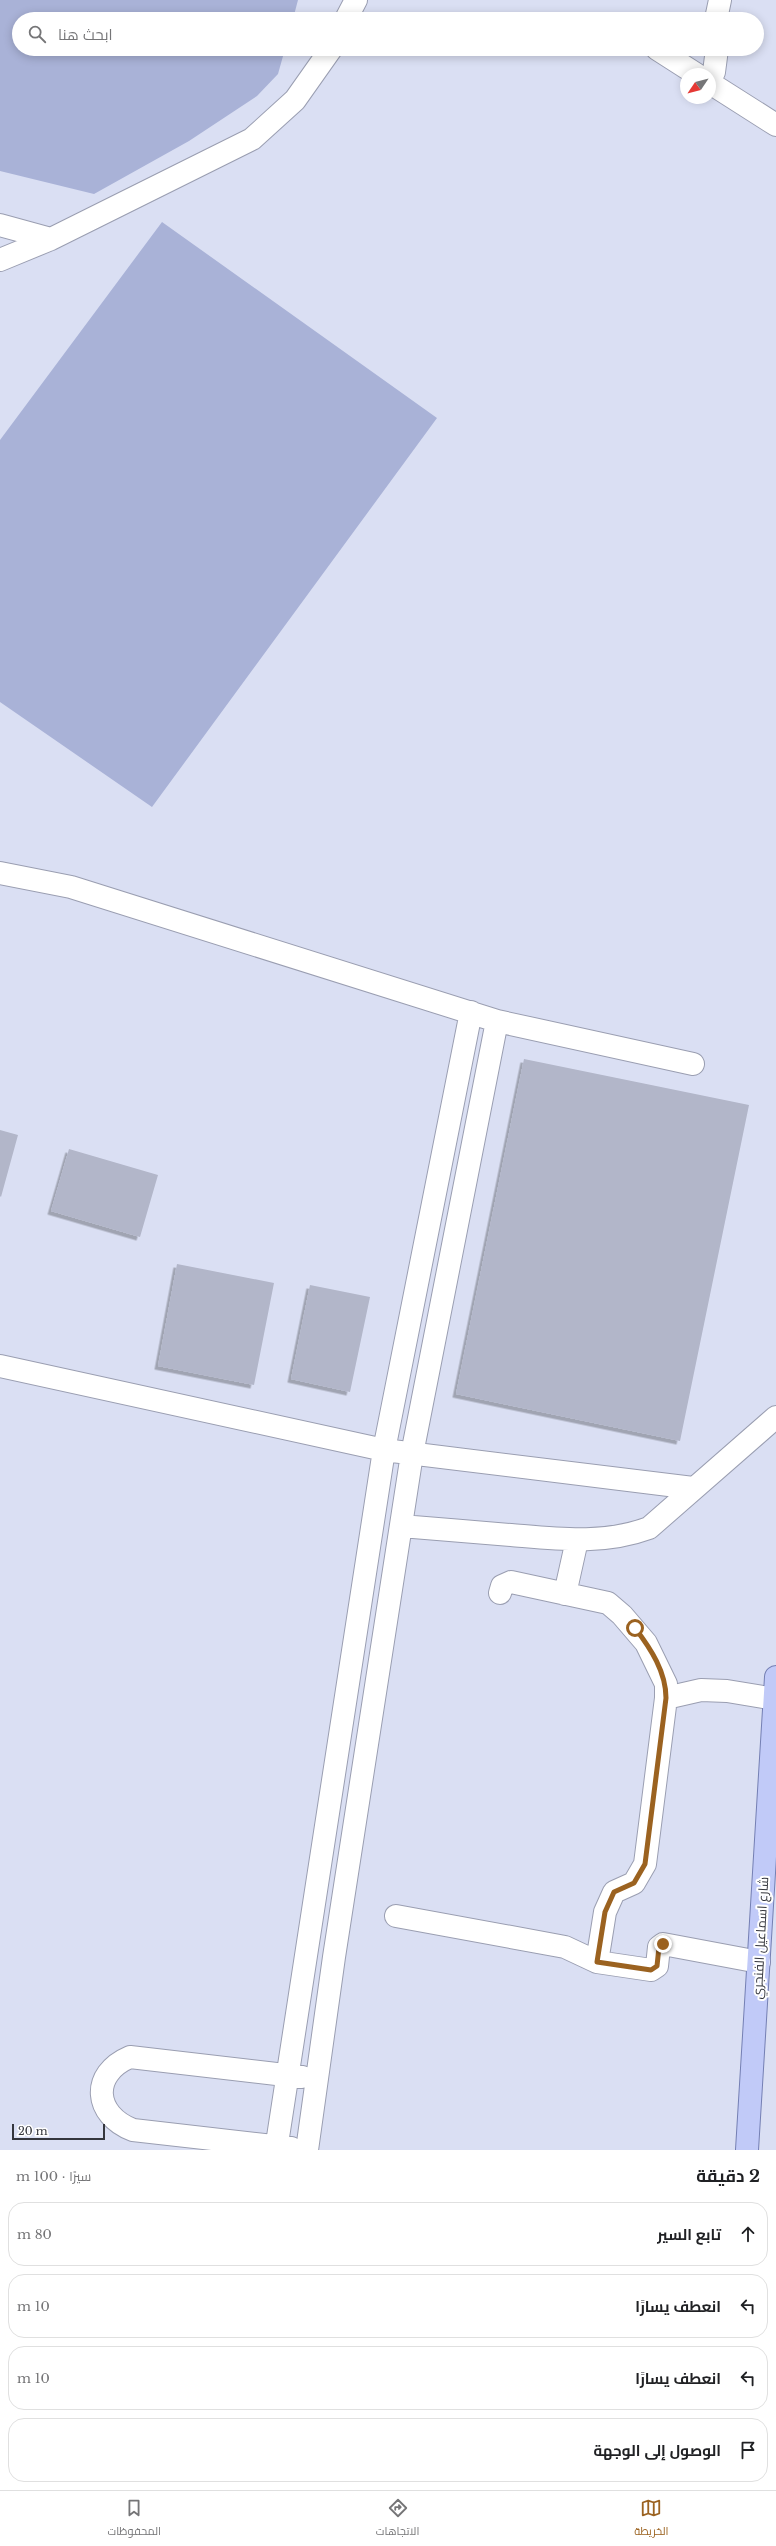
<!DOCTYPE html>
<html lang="ar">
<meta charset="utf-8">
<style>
:root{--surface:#fff;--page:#f6f6f6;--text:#202124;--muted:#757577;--line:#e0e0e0;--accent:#9b6220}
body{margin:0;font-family:"Libre Baskerville",Cairo,serif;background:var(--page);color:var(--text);direction:rtl}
.compass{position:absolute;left:680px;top:68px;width:36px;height:36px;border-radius:50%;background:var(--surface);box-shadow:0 2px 10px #0003;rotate:235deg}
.scale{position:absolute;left:12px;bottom:10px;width:93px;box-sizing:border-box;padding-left:4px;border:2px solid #34363d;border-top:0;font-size:11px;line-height:14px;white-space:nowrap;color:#34363d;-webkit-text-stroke:3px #fff;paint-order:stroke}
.stop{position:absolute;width:12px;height:12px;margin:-9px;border:3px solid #9b6220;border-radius:50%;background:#fff}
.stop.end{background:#9b6220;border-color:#fff;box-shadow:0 1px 4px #0008}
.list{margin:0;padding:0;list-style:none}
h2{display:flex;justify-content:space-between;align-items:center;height:52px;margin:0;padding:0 16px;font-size:17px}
h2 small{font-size:13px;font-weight:400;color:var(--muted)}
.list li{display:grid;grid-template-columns:26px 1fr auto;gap:12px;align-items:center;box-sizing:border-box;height:64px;margin:0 8px 8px;padding:0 8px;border:1px solid var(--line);border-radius:16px}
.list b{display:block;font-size:15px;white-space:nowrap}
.list em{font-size:13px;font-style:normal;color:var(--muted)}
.icon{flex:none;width:22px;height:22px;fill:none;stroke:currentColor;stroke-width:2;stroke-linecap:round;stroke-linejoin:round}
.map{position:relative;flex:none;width:776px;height:2150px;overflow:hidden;direction:ltr}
.search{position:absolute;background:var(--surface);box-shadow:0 2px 10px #0003;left:12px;right:12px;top:12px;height:44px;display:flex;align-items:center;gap:10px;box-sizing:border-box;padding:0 14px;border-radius:22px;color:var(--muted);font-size:15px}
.sheet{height:340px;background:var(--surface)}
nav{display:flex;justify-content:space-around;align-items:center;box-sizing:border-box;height:56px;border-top:1px solid var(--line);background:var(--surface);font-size:11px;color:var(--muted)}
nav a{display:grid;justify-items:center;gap:2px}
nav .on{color:var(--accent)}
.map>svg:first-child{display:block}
</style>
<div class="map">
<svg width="776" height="2150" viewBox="0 0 776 2150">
<defs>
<filter id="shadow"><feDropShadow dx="-3.5" dy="3.5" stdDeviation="0" flood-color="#0004"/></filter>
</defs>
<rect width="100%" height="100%" fill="#dadff3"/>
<path fill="#a9b2d7" d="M 0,0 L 298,0 L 293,19 L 19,19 L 19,49 L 285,49 L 278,74 L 257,96 L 189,141 L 94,194 L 0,171 Z
M 162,222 L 437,418 L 152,807 L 0,702 L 0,440 Z"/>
<path fill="#b2b6c9" filter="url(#shadow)" d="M 524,1059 L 749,1105 L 680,1441 L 456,1394 Z
M 0,1130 L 18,1135 L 1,1197 L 0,1196 Z
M 69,1149 L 158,1175 L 140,1237 L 51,1211 Z
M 177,1264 L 274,1283 L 254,1385 L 158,1366 Z
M 310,1285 L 370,1297 L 350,1392 L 291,1379 Z"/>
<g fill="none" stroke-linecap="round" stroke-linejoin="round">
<g stroke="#9a9eb1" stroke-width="24">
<path id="minor" d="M 346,19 L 356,0
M 716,19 L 720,0
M 657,49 L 696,74
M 710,80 L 714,72 L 717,49
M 710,83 L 776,125
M 0,225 L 51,239
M 0,260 L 51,239 L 252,139 L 295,100 L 331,49
M 0,873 L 71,887 L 497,1021 L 693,1064
M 0,1366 L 384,1450 L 693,1488
M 401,1526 C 438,1529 474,1532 511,1535 C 558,1539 603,1545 649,1528 L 776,1417
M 500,1593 L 502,1586 L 511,1582 L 608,1603 L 622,1615 L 646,1643 L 666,1684 L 666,1698 L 645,1864 L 634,1883 L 614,1892 L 605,1912 L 597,1962
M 565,1594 L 577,1540
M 666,1698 L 701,1690 L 727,1691 L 775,1699
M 396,1916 L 565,1947 L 597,1962 L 651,1970 L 657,1966 L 659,1947 L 663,1944 L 759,1962
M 291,2148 L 133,2130 C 94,2115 90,2074 130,2057 L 302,2077
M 276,2150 L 384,1450 L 471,1012
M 307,2150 L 334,1957 L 412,1454 L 497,1021"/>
</g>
<g stroke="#747fb3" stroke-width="24">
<path id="major" d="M 747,2150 L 776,1677"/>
</g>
<use href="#minor" stroke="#fff" stroke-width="22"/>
<use href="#major" stroke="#c1caf8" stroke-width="22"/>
</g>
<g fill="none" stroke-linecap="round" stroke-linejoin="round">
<path stroke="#9b6220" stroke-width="5" d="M 635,1628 C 651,1649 666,1672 666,1698 L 645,1864 L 634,1883 L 614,1892 L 605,1912 L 597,1962 L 651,1970 L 657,1966 L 659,1947 L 663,1944"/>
</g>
<g text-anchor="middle" stroke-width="4" stroke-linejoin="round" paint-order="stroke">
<g font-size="13" fill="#34363d" stroke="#fff">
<text transform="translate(760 1938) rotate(-87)" y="5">شارع اسماعيل الفنجري</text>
</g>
</g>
</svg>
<svg class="compass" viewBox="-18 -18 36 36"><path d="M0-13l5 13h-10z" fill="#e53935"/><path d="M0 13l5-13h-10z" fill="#757577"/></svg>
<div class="scale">20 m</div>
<div class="stop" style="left:635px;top:1628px"></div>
<div class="stop end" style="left:663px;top:1944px"></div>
<div class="search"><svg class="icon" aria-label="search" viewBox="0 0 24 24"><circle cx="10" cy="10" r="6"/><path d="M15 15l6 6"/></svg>ابحث هنا</div>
</div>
<section class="sheet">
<h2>2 دقيقة<small>سيرًا · 100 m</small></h2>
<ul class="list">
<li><svg class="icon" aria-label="ahead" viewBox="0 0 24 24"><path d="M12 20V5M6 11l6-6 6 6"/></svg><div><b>تابع السير</b></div><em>80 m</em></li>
<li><svg class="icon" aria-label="left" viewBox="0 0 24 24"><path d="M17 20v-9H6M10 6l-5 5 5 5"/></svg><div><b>انعطف يسارًا</b></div><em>10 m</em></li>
<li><svg class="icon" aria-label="left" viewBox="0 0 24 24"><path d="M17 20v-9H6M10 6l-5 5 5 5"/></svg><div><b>انعطف يسارًا</b></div><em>10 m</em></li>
<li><svg class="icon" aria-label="arrive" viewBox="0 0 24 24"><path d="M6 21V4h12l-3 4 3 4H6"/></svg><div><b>الوصول إلى الوجهة</b></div></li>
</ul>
</section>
<nav>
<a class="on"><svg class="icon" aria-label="map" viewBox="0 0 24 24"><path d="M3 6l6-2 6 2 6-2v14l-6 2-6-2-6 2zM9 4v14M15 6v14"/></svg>الخريطة</a>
<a><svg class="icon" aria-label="directions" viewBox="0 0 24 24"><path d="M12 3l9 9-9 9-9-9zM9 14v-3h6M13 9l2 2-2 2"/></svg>الاتجاهات</a>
<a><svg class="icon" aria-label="saved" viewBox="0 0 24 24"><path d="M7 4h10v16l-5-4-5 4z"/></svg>المحفوظات</a>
</nav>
